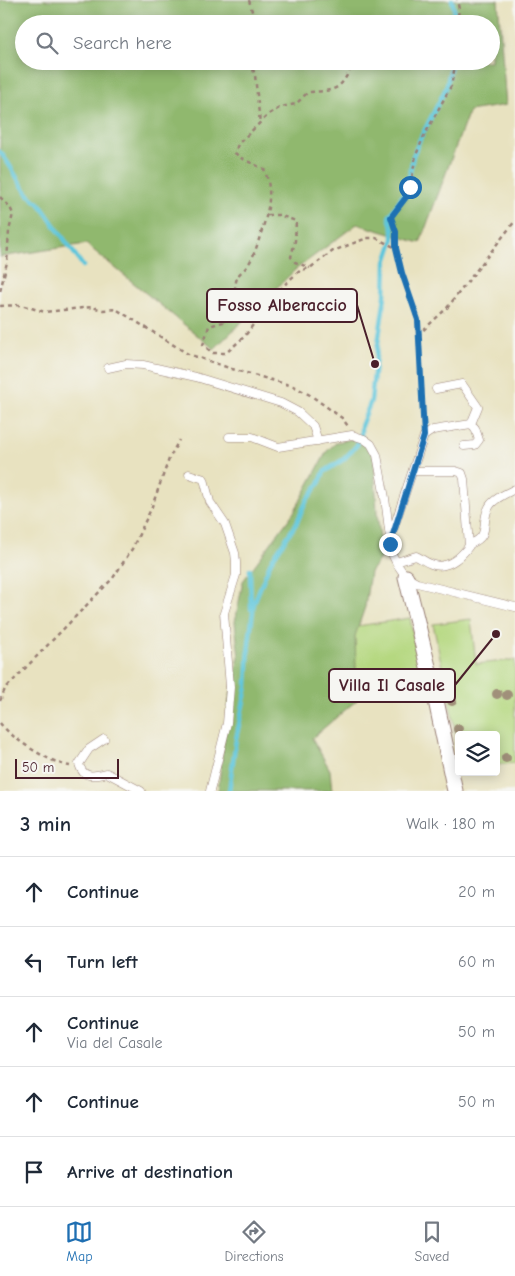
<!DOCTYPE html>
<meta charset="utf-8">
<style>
:root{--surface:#fff;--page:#f6f6f7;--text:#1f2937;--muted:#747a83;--line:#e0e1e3;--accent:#1f6fb2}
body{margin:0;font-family:"Comic Neue",sans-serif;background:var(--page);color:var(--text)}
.controls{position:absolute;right:15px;bottom:15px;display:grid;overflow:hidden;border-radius:5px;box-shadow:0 2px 12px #0003}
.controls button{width:45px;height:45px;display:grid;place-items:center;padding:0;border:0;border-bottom:1px solid var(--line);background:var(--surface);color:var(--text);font:25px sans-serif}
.scale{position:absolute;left:15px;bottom:12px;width:104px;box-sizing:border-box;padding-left:5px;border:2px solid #4a1f2b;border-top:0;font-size:14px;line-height:18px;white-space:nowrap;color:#4a1f2b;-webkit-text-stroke:4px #f6f6f2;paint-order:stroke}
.stop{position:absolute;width:15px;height:15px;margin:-11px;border:4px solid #1f6fb2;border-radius:50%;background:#fff}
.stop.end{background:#1f6fb2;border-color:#fff;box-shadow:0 1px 5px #0008}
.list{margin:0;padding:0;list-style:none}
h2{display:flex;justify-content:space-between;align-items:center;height:65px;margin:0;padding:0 20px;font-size:21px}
h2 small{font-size:16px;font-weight:400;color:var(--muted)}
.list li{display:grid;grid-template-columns:32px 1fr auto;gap:15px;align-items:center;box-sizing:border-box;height:70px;padding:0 20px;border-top:1px solid var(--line)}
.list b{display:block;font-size:19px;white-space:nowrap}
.list p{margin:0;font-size:16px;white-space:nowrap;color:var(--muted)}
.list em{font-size:16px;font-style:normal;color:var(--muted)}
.icon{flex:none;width:28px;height:28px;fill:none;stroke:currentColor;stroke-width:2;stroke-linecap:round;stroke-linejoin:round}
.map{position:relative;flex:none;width:515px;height:791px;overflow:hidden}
.search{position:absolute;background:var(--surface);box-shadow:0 2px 12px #0003;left:15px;right:15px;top:15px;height:55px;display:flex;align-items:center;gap:12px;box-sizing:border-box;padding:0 18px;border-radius:28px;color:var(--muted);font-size:19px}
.sheet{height:415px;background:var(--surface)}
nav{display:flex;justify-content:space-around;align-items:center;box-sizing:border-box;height:70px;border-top:1px solid var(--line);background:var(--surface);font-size:14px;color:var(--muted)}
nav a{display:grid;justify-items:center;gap:2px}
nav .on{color:var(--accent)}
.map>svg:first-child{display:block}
</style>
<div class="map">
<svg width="515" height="791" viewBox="0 0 515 791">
<rect width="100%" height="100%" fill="#f6f6f2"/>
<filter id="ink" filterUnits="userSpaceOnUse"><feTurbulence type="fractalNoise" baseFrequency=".02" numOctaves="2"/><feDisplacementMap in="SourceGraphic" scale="10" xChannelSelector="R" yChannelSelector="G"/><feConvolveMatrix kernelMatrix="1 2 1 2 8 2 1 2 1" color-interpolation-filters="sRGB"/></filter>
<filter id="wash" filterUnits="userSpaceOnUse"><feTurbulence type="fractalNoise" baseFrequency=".0096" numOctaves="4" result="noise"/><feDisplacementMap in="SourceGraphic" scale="20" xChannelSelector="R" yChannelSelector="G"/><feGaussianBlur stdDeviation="1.12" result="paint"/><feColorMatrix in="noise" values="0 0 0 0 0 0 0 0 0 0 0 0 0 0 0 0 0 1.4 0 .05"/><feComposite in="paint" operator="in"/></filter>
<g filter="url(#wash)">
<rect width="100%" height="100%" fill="#e8e2c0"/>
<path fill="#b5d880" stroke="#807c56" d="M 410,618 L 418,663 L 423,685 L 351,695 L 351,627 Z
M 471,619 L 476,664 L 515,660 L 515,763 L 496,765 L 496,735 L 459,735 L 459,748 L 433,624 Z"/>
<path fill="#90b86e" stroke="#6d6c4c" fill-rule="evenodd" d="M 0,0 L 498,0 L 506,105 L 469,111 L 420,243 L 357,224 L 295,270 L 214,349 L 86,244 L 0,257 ZM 24,24 L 491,24 L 491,61 L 24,61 Z
M 357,438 L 364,441 L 374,457 L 377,513 L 382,556 L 370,572 L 365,607 L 355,636 L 357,700 L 312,738 L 330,770 L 332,791 L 218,791 L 229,700 L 239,657 L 235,622 L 243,581 L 294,512 L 327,451 L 337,442 Z"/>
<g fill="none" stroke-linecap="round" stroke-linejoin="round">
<path stroke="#5fc6db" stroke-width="4.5" d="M 452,0 L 454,9 L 453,24
M 0,152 C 14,168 21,192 39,203 L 83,266
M 250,569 L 251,609
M 229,791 L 236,739 L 247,686 L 249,643 L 254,603 L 271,561 L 296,524 L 307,500 L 320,482 L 324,472 L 344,459 L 357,445 L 361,436 L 361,426 L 371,401 L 375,364 L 385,296 L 386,262 L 393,241 L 393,229 L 389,217 L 407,188 L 413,156 L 420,139 L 446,88 L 452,61"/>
</g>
</g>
<g filter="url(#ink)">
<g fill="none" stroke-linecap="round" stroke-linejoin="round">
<g stroke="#998076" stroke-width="9">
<path id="lane" d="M 108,368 L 126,364 L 143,365 L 196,377 L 281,403 L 298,412 L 313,426 L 318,441
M 436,389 L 462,384 L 478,407 L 471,424
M 229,437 L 252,437 L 278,447 L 352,435 L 364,439 L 371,444 L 377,455 L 385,498 L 392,554 L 397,564 L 406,577 L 417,583 L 515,607
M 189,474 L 204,479 L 210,502 L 225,524 L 235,553 L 236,562 L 236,575 L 224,613 L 230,687 L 227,723 L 210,791
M 391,536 L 424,436 L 433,430 L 471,424 L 475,428 L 479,440 L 475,445 L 464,446
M 470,544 C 492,536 480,522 489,507 C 493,499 507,493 515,489
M 396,562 L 416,556 C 421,558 425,562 431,564 C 446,570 460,558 469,546 L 464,479 L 462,473 L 456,471 L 414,471
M 104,739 L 89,749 L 79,764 C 83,779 94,776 107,773 L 141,791"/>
</g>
<g stroke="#998076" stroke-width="17">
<path id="street" d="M 406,577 L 434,691 L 455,791"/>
</g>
<path stroke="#998076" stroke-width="2.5" stroke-dasharray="4 4" stroke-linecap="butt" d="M 249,0 L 253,15 L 251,24
M 457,24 L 459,9 L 457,0
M 250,61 L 255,75 L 260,124
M 355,61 C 340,88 341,91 308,92 L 296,104 L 281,107 L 269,114 L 238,144 L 235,153 L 241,158 L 264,169 C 274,192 268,213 260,236 C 257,246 254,256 248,265 C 246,269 240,272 238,276 C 233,285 236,301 235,311 L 223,322 L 209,326 L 203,345 L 213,353 L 226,353 L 245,336 L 268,304 L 288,281 L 301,270 L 310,268 L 333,251 L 367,238 L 376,238 L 396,248
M 0,197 L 10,207 L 13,214 L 9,231 L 7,262 L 0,292
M 267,215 L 279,215 L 296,221 L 295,241 L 291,257 L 295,262 L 310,268
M 0,306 L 21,305 L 45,312 L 92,307 L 103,310 L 116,309 L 188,354 L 232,369 L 293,386 L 310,395 L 342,418 L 348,426
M 419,334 L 418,320 L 402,273 L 396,248 L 397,232 L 391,217 L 407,196 L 410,187 L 416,155 L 424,136 L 451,86 L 456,61
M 424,424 L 419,334 L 447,308 L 515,221
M 0,701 L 5,689 L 113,578 L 132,549 L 151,509 L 169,459 L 179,440
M 0,723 C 12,739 50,763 70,766"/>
<use href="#lane" stroke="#fff" stroke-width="8"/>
<use href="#street" stroke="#fff" stroke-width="15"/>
</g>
<g fill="#a0907a">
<circle cx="497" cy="694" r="5"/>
<circle cx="507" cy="695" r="5"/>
<circle cx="452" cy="701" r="5"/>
<circle cx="458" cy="729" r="5"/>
<circle cx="506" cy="758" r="5"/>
</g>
</g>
<g fill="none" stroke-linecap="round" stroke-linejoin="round" filter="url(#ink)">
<path stroke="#1f6fb2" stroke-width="6" d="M 390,544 L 424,436 L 418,320 L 402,273 L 396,248 L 396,232 L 391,217 L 407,196 L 410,187"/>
</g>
<path fill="none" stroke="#4a1f2b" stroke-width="2" d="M375 364L357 305M496 634L455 685"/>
<g fill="#4a1f2b" stroke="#f6f6f2" stroke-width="2">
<circle cx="375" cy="364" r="5"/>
<circle cx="496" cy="634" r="5"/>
</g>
<g fill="#f6f6f2" stroke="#4a1f2b" stroke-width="2">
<rect x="207" y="289" width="150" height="33" rx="5"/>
<rect x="329" y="669" width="126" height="33" rx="5"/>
</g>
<g font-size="18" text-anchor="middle" font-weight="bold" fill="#4a1f2b">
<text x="282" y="311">Fosso Alberaccio</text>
<text x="392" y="691">Villa Il Casale</text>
</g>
</svg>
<div class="controls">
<button><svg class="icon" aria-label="layers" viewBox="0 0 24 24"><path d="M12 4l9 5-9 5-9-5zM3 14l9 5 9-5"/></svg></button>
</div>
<div class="scale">50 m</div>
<div class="stop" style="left:410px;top:187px"></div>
<div class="stop end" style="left:390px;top:544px"></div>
<div class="search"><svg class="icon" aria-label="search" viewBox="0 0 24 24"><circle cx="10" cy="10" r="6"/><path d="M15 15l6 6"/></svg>Search here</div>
</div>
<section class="sheet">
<h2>3 min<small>Walk · 180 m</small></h2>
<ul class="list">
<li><svg class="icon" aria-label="ahead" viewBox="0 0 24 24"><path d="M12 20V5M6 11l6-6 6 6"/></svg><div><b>Continue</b></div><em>20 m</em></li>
<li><svg class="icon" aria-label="left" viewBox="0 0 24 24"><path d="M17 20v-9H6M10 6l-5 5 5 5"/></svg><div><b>Turn left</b></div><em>60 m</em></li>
<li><svg class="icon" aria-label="ahead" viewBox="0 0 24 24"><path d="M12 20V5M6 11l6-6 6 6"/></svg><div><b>Continue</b><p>Via del Casale</p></div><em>50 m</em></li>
<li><svg class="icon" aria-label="ahead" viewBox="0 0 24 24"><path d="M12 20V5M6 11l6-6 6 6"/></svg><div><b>Continue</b></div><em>50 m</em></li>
<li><svg class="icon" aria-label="arrive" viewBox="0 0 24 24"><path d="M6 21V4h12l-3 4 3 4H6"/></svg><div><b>Arrive at destination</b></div></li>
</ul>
</section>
<nav>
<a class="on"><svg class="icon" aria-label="map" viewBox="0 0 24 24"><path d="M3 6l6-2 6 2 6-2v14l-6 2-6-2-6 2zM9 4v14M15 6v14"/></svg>Map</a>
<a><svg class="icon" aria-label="directions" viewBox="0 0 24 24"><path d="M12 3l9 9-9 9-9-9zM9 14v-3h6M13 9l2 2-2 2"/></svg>Directions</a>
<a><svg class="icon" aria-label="saved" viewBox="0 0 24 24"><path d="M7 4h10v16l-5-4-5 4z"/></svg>Saved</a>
</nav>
